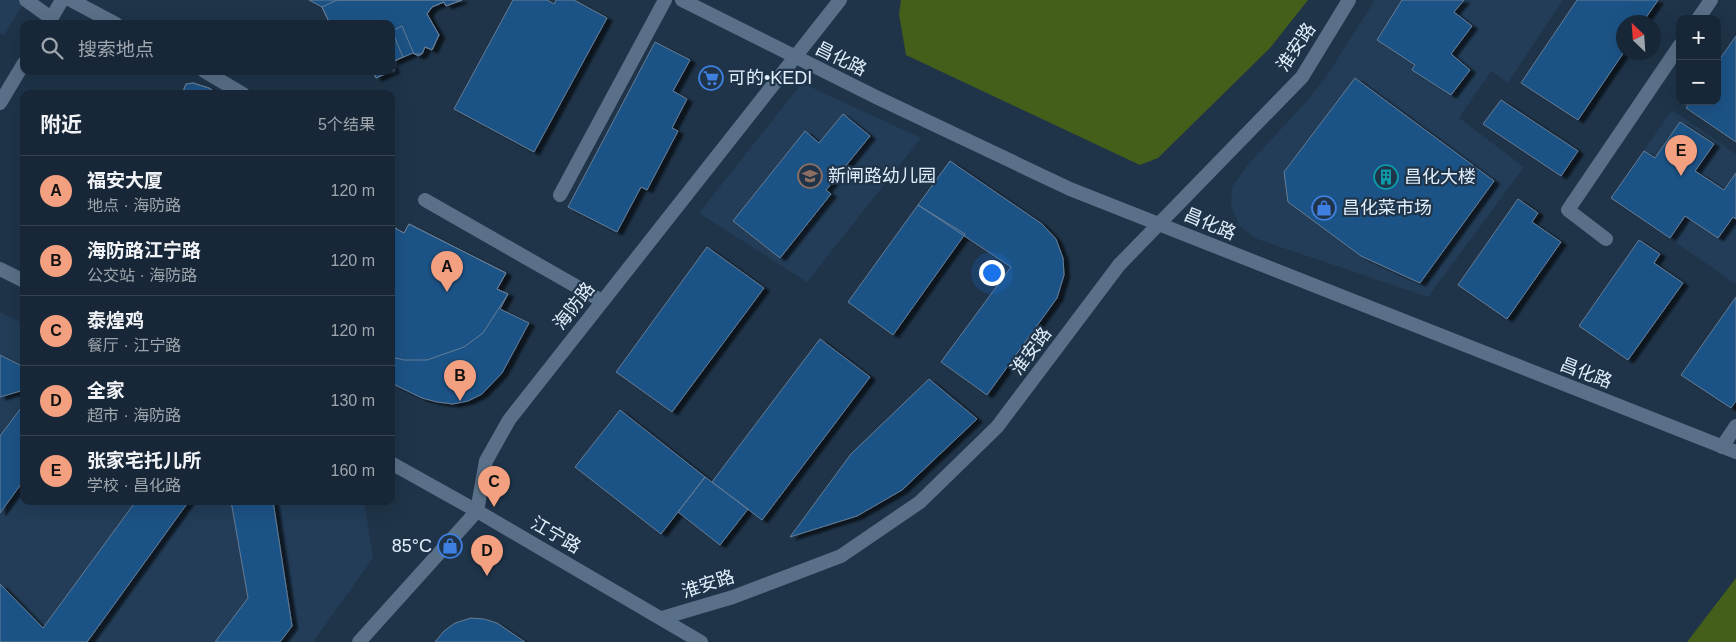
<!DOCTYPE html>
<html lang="zh">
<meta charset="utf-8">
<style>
:root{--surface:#172737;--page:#243342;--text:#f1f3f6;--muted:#9ea5ad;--line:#364452;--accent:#f2a07f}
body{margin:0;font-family:Helvetica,"Noto Sans SC",sans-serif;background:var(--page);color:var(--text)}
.controls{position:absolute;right:15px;top:15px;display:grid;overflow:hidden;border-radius:10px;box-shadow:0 5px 20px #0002}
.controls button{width:45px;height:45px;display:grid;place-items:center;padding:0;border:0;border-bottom:1px solid var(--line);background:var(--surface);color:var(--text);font:25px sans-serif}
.compass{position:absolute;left:1616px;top:15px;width:45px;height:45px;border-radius:50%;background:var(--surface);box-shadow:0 5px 20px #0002;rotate:335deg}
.you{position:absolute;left:991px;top:272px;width:18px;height:18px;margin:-12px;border:4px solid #fff;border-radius:50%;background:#1a73e8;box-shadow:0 0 0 8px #1a73e833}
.badge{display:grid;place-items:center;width:32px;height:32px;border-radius:50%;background:var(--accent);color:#111;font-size:16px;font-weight:700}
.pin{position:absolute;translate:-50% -41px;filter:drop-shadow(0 1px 2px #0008)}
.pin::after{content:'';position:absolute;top:26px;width:18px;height:15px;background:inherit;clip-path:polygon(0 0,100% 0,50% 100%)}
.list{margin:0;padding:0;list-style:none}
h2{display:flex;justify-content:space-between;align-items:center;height:65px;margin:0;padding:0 20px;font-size:21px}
h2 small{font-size:16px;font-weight:400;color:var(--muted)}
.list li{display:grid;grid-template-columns:32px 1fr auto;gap:15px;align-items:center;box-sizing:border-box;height:70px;padding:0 20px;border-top:1px solid var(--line)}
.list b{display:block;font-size:19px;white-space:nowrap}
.list p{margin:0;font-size:16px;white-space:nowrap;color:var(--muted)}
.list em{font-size:16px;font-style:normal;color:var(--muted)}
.icon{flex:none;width:28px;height:28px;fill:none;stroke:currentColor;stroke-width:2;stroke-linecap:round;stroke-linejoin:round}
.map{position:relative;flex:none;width:1736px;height:642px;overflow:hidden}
.search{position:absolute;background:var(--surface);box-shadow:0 5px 20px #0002;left:20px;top:20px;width:375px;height:55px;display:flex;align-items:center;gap:12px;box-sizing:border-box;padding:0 18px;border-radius:10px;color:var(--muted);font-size:19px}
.panel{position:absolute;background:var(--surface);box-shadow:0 5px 20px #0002;left:20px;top:90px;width:375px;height:415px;border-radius:10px}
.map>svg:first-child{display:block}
</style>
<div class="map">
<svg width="1736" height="642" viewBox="0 0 1736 642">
<defs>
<filter id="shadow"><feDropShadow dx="5.5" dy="3" stdDeviation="1" flood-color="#0009"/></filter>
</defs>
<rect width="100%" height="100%" fill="#1f3449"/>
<path fill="#233d58" d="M 0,0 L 26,0 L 4,35 L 0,33 Z
M 1375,0 L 1563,0 L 1508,83 L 1491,71 L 1459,118 L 1524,167 L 1428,297 L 1257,239 L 1239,226 L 1231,206 L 1232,187 L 1246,167 L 1306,102 L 1326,77 Z
M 802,83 L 921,138 L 807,282 L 699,213 Z
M 1672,110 L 1736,154 L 1736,284 L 1611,198 Z
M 0,312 L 24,324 L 24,501 L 364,501 L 373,558 L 313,642 L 0,642 Z"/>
<path fill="#445f19" d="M 901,0 L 1308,0 L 1270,48 L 1158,158 L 1140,165 L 906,55 L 899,14 Z
M 1736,578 L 1736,642 L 1687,642 Z"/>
<path fill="#1c5386" stroke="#657c95" filter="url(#shadow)" d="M 309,0 L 462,0 L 446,6 L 444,2 L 432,7 L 427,14 L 439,35 L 432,50 L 425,47 L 422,54 L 418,56 L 413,53 L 392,62 L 391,24 L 330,24 L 322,7 Z
M 337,0 L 462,0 L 446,6 L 444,2 L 432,7 L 427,14 L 439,35 L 432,50 L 425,47 L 422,54 L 414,54 L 402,26 L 392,31 L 403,57 L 392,62 L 391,24 L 330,24 L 322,7 Z
M 513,0 L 547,0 L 554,4 L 556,0 L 574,0 L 607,18 L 534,152 L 454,109 Z
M 1402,0 L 1464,0 L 1454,12 L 1472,26 L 1451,54 L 1470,70 L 1451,95 L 1412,70 L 1415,65 L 1377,40 Z
M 1577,0 L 1658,0 L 1643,22 L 1624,22 L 1624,52 L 1578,120 L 1521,83 Z
M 1736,36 L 1736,142 L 1686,108 L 1691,101 L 1717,101 L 1717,63 Z
M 655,42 L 690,60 L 673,91 L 687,99 L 672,128 L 678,131 L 647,190 L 641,187 L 617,232 L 568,207 Z
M 391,63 L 394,70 L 376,78 L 373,71 L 391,71 Z
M 391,63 L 394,70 L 376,78 L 373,71 L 391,71 Z
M 1355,78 L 1494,181 L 1420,283 L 1361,256 L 1288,202 L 1284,172 Z
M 193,83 L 209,88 L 218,94 L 182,94 L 186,84 Z
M 193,83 L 209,88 L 218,94 L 182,94 L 186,84 Z
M 1501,100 L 1578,151 L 1561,176 L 1483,124 Z
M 843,114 L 870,136 L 826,190 L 831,194 L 780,258 L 733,221 L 805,131 L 819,143 Z
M 1680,122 L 1714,144 L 1695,171 L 1724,190 L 1736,173 L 1736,219 L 1733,217 L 1718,238 L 1685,216 L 1670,238 L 1611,198 L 1644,151 L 1655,158 Z
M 950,161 L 1042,224 L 1056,239 L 1063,258 L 1064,275 L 1057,298 L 987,395 L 941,362 L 1011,267 L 918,205 Z
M 1518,199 L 1538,213 L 1532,222 L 1561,242 L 1507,319 L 1458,285 Z
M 918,205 L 965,234 L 893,335 L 848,302 Z
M 409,224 L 506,273 L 497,289 L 508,294 L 483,333 L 464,347 L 427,360 L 404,360 L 391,357 L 391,234 L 395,228 L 404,233 Z
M 409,224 L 506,273 L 497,289 L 508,294 L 500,309 L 529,323 L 502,373 L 482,394 L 468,401 L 453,404 L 437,402 L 422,398 L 391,383 L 391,234 L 395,228 L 404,233 Z
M 1639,240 L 1660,254 L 1654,263 L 1683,283 L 1628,360 L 1579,326 Z
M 707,247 L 764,288 L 672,412 L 616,372 Z
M 1736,297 L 1736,401 L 1731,408 L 1681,375 Z
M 820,339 L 870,377 L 762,520 L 712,482 Z
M 0,355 L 24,367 L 24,390 L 0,397 Z
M 929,379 L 977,419 L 902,490 L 857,516 L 790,537 L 851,454 Z
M 24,404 L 24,480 L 0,513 L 0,436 Z
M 620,410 L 705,477 L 661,534 L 575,467 Z
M 705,477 L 748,509 L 720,545 L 678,512 Z
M 136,501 L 189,501 L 87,642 L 0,642 L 0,584 L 43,628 Z
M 231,501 L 273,501 L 292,626 L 280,642 L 215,642 L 248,598 Z
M 471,618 L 484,619 L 497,623 L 525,642 L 435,642 L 444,631 L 455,623 Z"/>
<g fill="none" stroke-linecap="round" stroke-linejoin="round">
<path stroke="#597088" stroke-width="14" d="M 26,0 L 51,18
M 71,0 L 116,24
M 1698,19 L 1711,0
M 204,71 L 243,94
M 560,195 L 665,0
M 425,200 L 602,301
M 1606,239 L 1568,210 L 1680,45
M 1722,447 L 1736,426"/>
<path stroke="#597088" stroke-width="14" d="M 682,0 L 878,98 L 1070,189 L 1736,452
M 48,24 L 62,0
M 0,103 L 24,63
M 662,618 L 733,597 L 841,556 L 920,502 L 997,427 L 1119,265 L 1302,77 L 1349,0
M 359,642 L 477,511 L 486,461 L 509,420 L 840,0"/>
<path stroke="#597088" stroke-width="14" d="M 0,269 L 24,281
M 391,463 L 477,511 L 701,642"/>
</g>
<defs>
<g id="supermarket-ring" transform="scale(1.25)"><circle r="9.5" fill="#1f3449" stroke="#3f7fe0" stroke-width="1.5"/><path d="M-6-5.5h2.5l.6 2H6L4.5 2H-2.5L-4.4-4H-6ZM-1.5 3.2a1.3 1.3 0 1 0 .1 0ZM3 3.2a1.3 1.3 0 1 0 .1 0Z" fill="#3f7fe0"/></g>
<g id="school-ring" transform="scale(1.25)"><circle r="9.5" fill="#1f3449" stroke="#8d6e63" stroke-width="1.5"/><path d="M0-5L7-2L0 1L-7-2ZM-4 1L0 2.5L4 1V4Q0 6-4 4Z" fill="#8d6e63"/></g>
<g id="building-ring" transform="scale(1.25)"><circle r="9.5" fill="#1f3449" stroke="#0f9aa8" stroke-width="1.5"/><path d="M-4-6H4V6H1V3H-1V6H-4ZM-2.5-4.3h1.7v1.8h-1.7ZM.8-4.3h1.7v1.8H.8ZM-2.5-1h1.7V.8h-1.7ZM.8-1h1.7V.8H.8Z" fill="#0f9aa8"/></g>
<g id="shop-ring" transform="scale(1.25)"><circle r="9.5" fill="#1f3449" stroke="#3f7fe0" stroke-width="1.5"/><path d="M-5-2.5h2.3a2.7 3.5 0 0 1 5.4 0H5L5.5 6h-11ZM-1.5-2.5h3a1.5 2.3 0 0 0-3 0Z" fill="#3f7fe0"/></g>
</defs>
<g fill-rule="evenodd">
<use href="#supermarket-ring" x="711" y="78"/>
<use href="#school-ring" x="810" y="176"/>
<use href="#building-ring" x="1386" y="177"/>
<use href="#shop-ring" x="1324" y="208"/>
<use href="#shop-ring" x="450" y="546"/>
</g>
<g text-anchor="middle" stroke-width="4.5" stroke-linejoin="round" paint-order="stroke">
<g font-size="18" fill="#e1eefc" stroke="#1f3449">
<text transform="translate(1296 47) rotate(-56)" y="6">淮安路</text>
<text transform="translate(841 59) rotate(26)" y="6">昌化路</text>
<text transform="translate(1210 224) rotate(23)" y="6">昌化路</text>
<text transform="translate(574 306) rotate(-52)" y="6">海防路</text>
<text transform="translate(1031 351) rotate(-53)" y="6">淮安路</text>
<text transform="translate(1586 373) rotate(21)" y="6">昌化路</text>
<text transform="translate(556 535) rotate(30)" y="6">江宁路</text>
<text transform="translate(708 584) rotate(-18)" y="6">淮安路</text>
</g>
<g font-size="18" fill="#e1eefc" stroke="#1f3449" text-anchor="start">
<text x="728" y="84">可的•KEDI</text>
<text x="828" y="182">新闸路幼儿园</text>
<text x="1404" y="183">昌化大楼</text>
<text x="1342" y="214">昌化菜市场</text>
<text x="432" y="552" text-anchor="end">85°C</text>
</g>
</g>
</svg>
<div class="controls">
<button>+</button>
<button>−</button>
</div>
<svg class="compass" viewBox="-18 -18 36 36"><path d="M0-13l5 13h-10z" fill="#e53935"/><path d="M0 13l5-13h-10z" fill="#9ea5ad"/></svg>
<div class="you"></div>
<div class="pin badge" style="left:447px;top:292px">A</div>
<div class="pin badge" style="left:460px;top:401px">B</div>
<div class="pin badge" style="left:494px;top:507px">C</div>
<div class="pin badge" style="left:487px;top:576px">D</div>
<div class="pin badge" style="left:1681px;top:176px">E</div>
<div class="search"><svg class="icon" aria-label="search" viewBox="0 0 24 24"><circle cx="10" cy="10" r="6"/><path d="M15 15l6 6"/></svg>搜索地点</div>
<section class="panel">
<h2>附近<small>5个结果</small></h2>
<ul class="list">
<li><span class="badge">A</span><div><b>福安大厦</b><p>地点 · 海防路</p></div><em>120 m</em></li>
<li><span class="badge">B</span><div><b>海防路江宁路</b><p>公交站 · 海防路</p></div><em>120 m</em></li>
<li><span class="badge">C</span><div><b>泰煌鸡</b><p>餐厅 · 江宁路</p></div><em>120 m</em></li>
<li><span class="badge">D</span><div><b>全家</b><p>超市 · 海防路</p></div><em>130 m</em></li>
<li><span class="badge">E</span><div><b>张家宅托儿所</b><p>学校 · 昌化路</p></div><em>160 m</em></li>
</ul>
</section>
</div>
